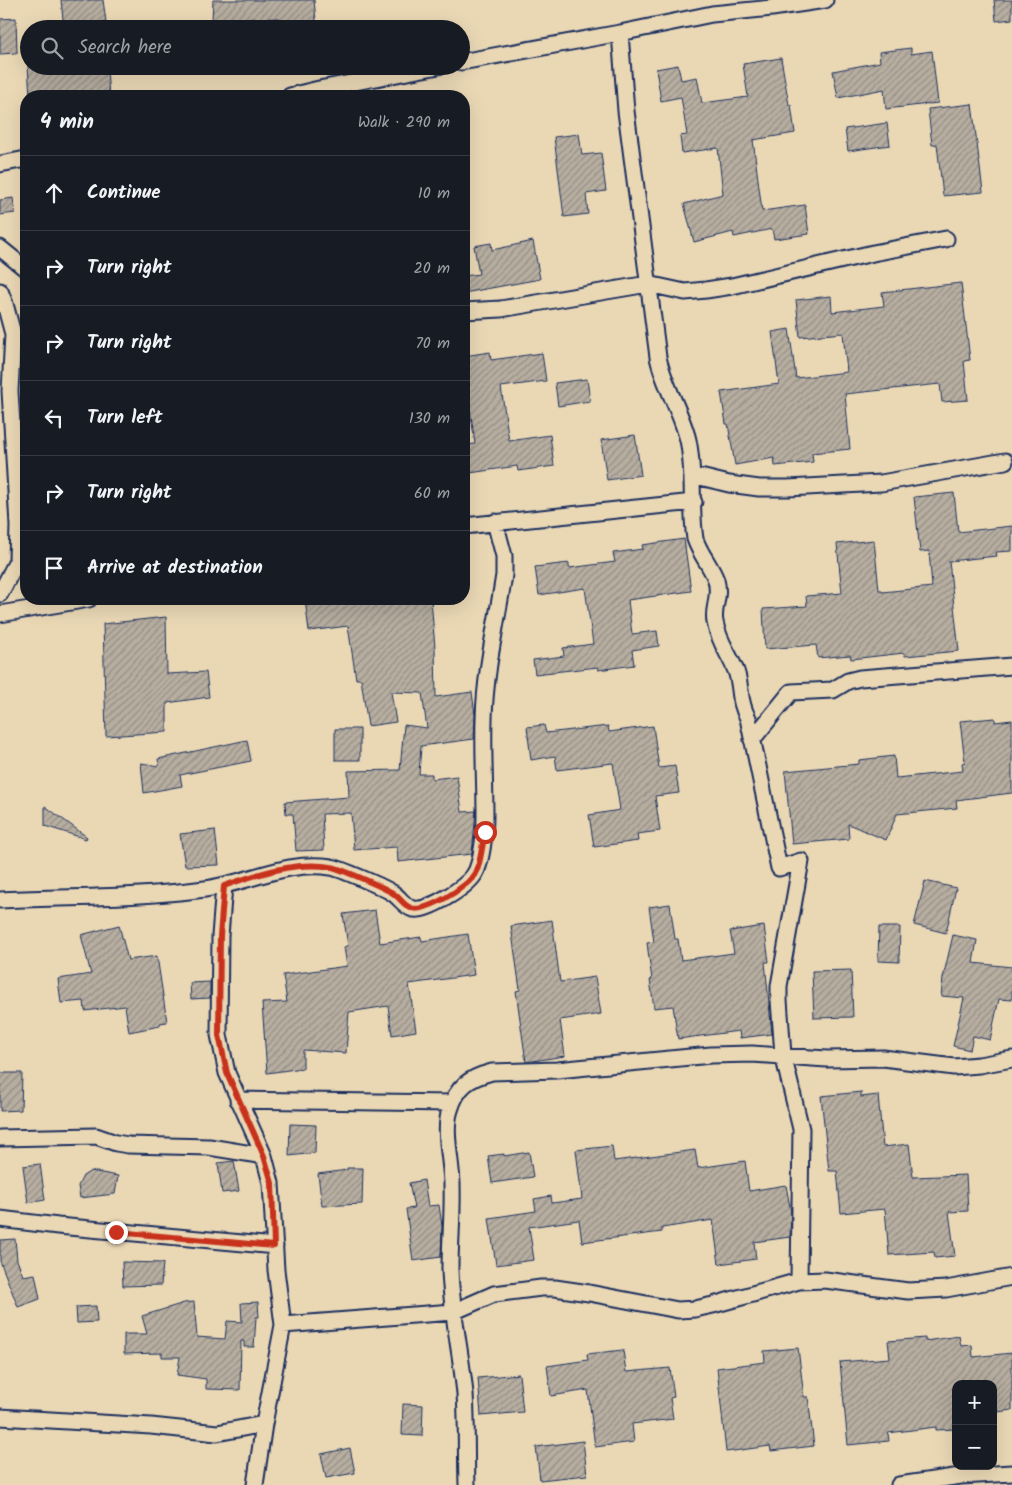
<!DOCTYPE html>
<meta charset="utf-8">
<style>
:root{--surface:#171b24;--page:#242831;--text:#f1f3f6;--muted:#9ea1a6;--line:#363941}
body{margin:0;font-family:Kalam,sans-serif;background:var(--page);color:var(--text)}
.controls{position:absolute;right:15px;bottom:15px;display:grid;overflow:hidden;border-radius:10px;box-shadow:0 5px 20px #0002}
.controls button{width:45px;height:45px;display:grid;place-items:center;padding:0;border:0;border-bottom:1px solid var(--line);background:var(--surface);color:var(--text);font:25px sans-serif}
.stop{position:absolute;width:15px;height:15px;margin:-11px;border:4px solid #c8321e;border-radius:50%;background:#fff}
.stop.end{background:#c8321e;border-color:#fff;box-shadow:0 1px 5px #0008}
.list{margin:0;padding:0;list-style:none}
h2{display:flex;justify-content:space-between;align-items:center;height:65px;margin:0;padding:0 20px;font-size:21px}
h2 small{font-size:16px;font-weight:400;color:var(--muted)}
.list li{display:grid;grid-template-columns:32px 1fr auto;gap:15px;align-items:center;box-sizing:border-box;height:75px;padding:0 20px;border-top:1px solid var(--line)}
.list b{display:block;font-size:19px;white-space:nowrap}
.list em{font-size:16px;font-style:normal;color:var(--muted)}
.icon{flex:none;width:28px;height:28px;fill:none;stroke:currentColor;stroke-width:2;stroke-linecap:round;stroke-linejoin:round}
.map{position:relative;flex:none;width:1012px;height:1485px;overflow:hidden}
.search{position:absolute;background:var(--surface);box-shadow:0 5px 20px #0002;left:20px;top:20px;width:450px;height:55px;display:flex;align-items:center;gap:12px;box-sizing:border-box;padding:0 18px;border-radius:28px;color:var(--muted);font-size:19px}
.panel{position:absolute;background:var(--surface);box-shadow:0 5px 20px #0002;left:20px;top:90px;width:450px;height:515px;border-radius:20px}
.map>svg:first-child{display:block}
</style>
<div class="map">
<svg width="1012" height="1485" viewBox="0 0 1012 1485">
<defs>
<pattern id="building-hatch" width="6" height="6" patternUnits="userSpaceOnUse" patternTransform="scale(1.25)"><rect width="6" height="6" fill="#b7aea0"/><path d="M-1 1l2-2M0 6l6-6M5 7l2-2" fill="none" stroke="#948e86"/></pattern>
</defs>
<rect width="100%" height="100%" fill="#ead8b5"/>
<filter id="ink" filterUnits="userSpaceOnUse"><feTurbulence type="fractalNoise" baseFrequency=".02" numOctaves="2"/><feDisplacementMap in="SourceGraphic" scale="10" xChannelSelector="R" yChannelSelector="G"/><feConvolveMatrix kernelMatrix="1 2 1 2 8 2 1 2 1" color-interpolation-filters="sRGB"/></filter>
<g filter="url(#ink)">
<path fill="url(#building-hatch)" stroke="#1b2f5e" d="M 61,0 L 103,0 L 106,22 L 81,25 L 82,29 L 64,29 Z
M 213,0 L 314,0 L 316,21 L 280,24 L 280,18 L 212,20 Z
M 994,0 L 1012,0 L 1012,19 L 996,21 Z
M 16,18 L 17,53 L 0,54 L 0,19 Z
M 911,48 L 911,54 L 932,51 L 938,103 L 886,109 L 884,89 L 838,98 L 833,71 L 880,62 L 879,52 Z
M 781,58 L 789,105 L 791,105 L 795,133 L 753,140 L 762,211 L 805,205 L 809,234 L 774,239 L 772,229 L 734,237 L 733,232 L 694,242 L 684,204 L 723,194 L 718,148 L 682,153 L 680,136 L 687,135 L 681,97 L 661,101 L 656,69 L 678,65 L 681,80 L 697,77 L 702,103 L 748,97 L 743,64 Z
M 28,66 L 65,66 L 66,72 L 107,70 L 109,96 L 30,96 Z
M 972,104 L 983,192 L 943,196 L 937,144 L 932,145 L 928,109 Z
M 887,123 L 890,145 L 848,151 L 845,129 Z
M 579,134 L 582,155 L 601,153 L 606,191 L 586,194 L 588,214 L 564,217 L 554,137 Z
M 13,198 L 15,213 L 0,215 L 0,200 Z
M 533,241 L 540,279 L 464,293 L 464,276 L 479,274 L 474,246 L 491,243 L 492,250 Z
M 961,283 L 970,360 L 964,361 L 968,400 L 942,402 L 940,384 L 845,394 L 850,449 L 812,453 L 813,462 L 775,466 L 774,458 L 735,465 L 728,424 L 726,424 L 721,392 L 779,384 L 772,332 L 789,329 L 796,378 L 847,372 L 843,333 L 800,337 L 796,300 L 831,296 L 832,312 L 884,306 L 882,292 Z
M 490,352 L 491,360 L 542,353 L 546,381 L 501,387 L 509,441 L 550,435 L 554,466 L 518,471 L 517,466 L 470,473 L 466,445 L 475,444 L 464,366 L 464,356 Z
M 587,379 L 590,401 L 558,406 L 555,383 Z
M 635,435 L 641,475 L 607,480 L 601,440 Z
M 954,493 L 958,532 L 1012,526 L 1012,551 L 996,552 L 997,556 L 949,561 L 959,651 L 905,656 L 904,653 L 851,659 L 850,655 L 818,658 L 816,645 L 765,649 L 763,609 L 807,606 L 806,596 L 842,593 L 837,544 L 874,540 L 879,590 L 882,590 L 882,592 L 932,587 L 929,551 L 920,552 L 914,497 Z
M 684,539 L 691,591 L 628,600 L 632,634 L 657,631 L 659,646 L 632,650 L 634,665 L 598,670 L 598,667 L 535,674 L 533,660 L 564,656 L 563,648 L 593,644 L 585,588 L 539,595 L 535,567 L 569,563 L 569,568 L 615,562 L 613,553 L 643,549 L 642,545 Z
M 305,599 L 431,599 L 435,648 L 436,697 L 472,692 L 475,715 L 474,739 L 421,746 L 419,774 L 432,774 L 432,779 L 457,776 L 462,812 L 476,811 L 472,854 L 398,862 L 397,847 L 354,850 L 351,813 L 322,814 L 324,850 L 296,851 L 293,814 L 286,814 L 285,802 L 349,797 L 348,771 L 400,770 L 404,725 L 427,728 L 422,693 L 391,692 L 396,722 L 368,726 L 361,679 L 356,679 L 348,626 L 309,631 Z
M 166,617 L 167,674 L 206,672 L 209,697 L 167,703 L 167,732 L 106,736 L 103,624 Z
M 995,718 L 995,722 L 1012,720 L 1012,793 L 956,800 L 957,808 L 897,814 L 886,840 L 848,824 L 849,839 L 792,844 L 785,771 L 859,764 L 859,760 L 894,756 L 896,778 L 963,771 L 962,763 L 965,762 L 960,721 Z
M 544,725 L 546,733 L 608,726 L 609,732 L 653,726 L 659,768 L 675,766 L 679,793 L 655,796 L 660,831 L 637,834 L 638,841 L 594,847 L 589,815 L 620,810 L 613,763 L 557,770 L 555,756 L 531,760 L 527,727 Z
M 335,729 L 360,729 L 360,760 L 335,760 Z
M 247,740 L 251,761 L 180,775 L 182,786 L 144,793 L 141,763 L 159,766 L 158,759 Z
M 45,806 L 87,837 L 86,839 L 45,826 Z
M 215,830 L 219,865 L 185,866 L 180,834 Z
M 925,881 L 956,888 L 946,933 L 914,925 Z
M 670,904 L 675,939 L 678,939 L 681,960 L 734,953 L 730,931 L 764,926 L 769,962 L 765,962 L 772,1034 L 740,1038 L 739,1031 L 678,1039 L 673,1006 L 654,1008 L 650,980 L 652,980 L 647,943 L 654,942 L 649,907 Z
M 375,910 L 380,943 L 421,937 L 422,941 L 468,934 L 474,975 L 409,984 L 416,1031 L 392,1035 L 388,1006 L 349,1012 L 346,1053 L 303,1050 L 303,1068 L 267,1073 L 262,1003 L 287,1002 L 283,975 L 347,966 L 344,947 L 348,946 L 343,914 Z
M 552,920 L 560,982 L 595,977 L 601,1014 L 560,1020 L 565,1056 L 526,1062 L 516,991 L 520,990 L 511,926 Z
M 119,925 L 128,960 L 157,956 L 167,1022 L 160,1023 L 160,1026 L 129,1032 L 125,1006 L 85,1011 L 84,1001 L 61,1003 L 58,979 L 91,974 L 81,935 Z
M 879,927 L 900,927 L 899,962 L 878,961 Z
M 953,935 L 977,940 L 973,963 L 1012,967 L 1012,1000 L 999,999 L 990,1040 L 973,1036 L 970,1050 L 953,1046 L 964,998 L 941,996 L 943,978 Z
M 851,970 L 853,1017 L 814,1018 L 812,971 Z
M 210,982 L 210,998 L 191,999 L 190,983 Z
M 0,1073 L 22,1073 L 21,1110 L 0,1111 Z
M 861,1092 L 861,1097 L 878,1095 L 883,1147 L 909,1144 L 913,1177 L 966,1175 L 968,1211 L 949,1212 L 955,1256 L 935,1258 L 934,1252 L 889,1255 L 885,1209 L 841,1213 L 837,1171 L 829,1171 L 821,1096 Z
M 290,1124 L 316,1125 L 315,1153 L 289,1156 Z
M 612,1146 L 614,1161 L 695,1150 L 698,1168 L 745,1161 L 749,1191 L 786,1185 L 791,1213 L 790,1237 L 754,1242 L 756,1259 L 719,1264 L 713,1220 L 662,1228 L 662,1232 L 582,1242 L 579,1220 L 529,1227 L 534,1260 L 496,1265 L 489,1218 L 536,1211 L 534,1199 L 551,1196 L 552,1203 L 582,1199 L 576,1150 Z
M 529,1152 L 533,1177 L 492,1183 L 488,1156 L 504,1154 L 504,1156 Z
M 234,1161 L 239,1191 L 222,1193 L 218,1163 Z
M 40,1164 L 45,1200 L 28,1203 L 23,1166 Z
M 347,1168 L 363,1168 L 362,1204 L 322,1206 L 318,1174 L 347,1170 Z
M 91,1171 L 118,1176 L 115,1194 L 80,1198 L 78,1186 L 83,1176 Z
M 424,1180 L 428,1206 L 439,1205 L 442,1226 L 441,1257 L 413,1261 L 406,1209 L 414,1208 L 409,1183 Z
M 15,1239 L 17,1260 L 23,1276 L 35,1274 L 40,1299 L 18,1307 L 0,1261 L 0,1240 Z
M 122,1262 L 163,1263 L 161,1285 L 123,1286 Z
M 194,1302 L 197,1337 L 225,1339 L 227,1321 L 242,1322 L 241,1303 L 258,1302 L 259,1317 L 256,1317 L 254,1347 L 244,1347 L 244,1341 L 241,1341 L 240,1390 L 206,1389 L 206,1379 L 177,1375 L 180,1357 L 162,1357 L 162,1353 L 124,1354 L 124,1334 L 147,1334 L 142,1316 L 184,1303 Z
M 96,1306 L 97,1322 L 77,1323 L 76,1307 Z
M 959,1336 L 961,1346 L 972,1345 L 973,1357 L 1012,1353 L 1012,1410 L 997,1412 L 993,1384 L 956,1384 L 956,1429 L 936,1430 L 936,1427 L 888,1433 L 889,1441 L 848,1445 L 840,1362 L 890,1358 L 888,1341 L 925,1338 L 925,1341 Z
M 798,1348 L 804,1397 L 808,1397 L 814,1446 L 771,1451 L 770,1446 L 726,1452 L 717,1368 L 765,1362 L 764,1351 Z
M 623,1350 L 626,1372 L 670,1368 L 674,1397 L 670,1398 L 673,1419 L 632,1424 L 634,1442 L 595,1447 L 588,1390 L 551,1396 L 547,1366 L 588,1360 L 587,1354 Z
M 519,1374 L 523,1412 L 481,1416 L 478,1378 Z
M 403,1404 L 423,1405 L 422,1436 L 402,1435 Z
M 583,1441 L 587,1475 L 540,1480 L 536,1447 Z
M 350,1448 L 355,1473 L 326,1478 L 321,1454 Z"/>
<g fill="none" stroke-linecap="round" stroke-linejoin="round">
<g stroke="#1b2f5e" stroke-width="19">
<path id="street" d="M 620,33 L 626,111 L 658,357 C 664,386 681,411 688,440 C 695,473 690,506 695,539 C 700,554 711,566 716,580 C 721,598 712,607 715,622 C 718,640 729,654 736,671 C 742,687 738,701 748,718 L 779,868 L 801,861 L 779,986 L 779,1000 L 783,1055 L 801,1129 L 799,1281
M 461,62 L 620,33 L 712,14 L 772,8 L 825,0
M 290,96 L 319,89 L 439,66
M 0,164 L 26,159
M 0,248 L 26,269
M 0,291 L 5,304 L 13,334 L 10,391 L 18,525 L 17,561 L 0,594
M 464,311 L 501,309 L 648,284 L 685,292 L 706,290 L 732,286 L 873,253 L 946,239
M 692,475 L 729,484 L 759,488 L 788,488 L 881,483 L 1005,461
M 464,526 L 694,502
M 0,614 L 89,599
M 752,740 L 791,692 L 833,690 L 848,681 L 860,678 L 1012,666
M 224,886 L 220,936 L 219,1035 L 227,1073 L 264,1156 L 271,1183 L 276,1270 L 283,1325 L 264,1424 L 255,1485
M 0,900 C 69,897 137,898 205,889 C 248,883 287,860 331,867 C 339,868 388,889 394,894 C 400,898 405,907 413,909 C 428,912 466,887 474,875 C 482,864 485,829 485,816 C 485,783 483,751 484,719 C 485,671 497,622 504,575 L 504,556 L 495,522
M 238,1100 L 452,1103
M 0,1138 L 96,1136 L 116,1143 L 128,1145 L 209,1147 L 264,1156
M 0,1219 L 58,1226 L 275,1246
M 283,1325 L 453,1312 L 494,1294 L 541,1288 L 555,1288 L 589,1293 L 678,1310 L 695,1309 L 713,1305 L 799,1281 L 825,1280 L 908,1291 L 946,1289 L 1012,1277
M 0,1417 L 151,1426 L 217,1433 L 264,1424
M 467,1485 C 466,1455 467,1424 465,1394 C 461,1352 451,1311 450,1269 C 450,1241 453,1213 452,1185 C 452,1163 443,1131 450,1110 C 457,1086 469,1078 492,1072 L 557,1070 L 711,1055 L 752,1054 L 827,1059 L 883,1058 L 954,1067 L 979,1065 L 1012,1059
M 899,1485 L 961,1476 L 1012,1473"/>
</g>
<use href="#street" stroke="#ead8b5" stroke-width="15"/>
</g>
</g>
<g fill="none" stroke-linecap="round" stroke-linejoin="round" filter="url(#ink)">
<path stroke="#c8321e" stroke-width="6" d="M 116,1232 L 274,1246 L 272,1183 L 264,1156 L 227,1073 L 219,1035 L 220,936 L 224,886 C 257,874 296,861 331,867 C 339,868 388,889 394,894 C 400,898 404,906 411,908 C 426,913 469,886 476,873 C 481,861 482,845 485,832"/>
</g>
</svg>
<div class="controls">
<button>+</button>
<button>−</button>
</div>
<div class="stop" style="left:485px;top:832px"></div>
<div class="stop end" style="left:116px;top:1232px"></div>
<div class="search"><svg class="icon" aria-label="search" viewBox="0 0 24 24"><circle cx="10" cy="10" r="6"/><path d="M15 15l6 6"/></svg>Search here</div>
<section class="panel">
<h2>4 min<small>Walk · 290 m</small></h2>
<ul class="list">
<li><svg class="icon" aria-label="ahead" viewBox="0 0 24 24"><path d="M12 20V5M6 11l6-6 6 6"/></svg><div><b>Continue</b></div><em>10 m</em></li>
<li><svg class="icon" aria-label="right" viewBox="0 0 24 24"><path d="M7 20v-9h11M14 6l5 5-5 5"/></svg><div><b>Turn right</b></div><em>20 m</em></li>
<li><svg class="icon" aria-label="right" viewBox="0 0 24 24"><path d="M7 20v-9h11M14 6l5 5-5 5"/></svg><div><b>Turn right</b></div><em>70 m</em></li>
<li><svg class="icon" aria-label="left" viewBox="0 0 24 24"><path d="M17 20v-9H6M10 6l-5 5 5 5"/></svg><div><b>Turn left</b></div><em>130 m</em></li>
<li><svg class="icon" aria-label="right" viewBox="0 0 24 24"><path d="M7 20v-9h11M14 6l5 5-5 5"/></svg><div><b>Turn right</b></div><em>60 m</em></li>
<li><svg class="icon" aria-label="arrive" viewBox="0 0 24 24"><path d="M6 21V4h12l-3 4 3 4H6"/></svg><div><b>Arrive at destination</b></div></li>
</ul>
</section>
</div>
